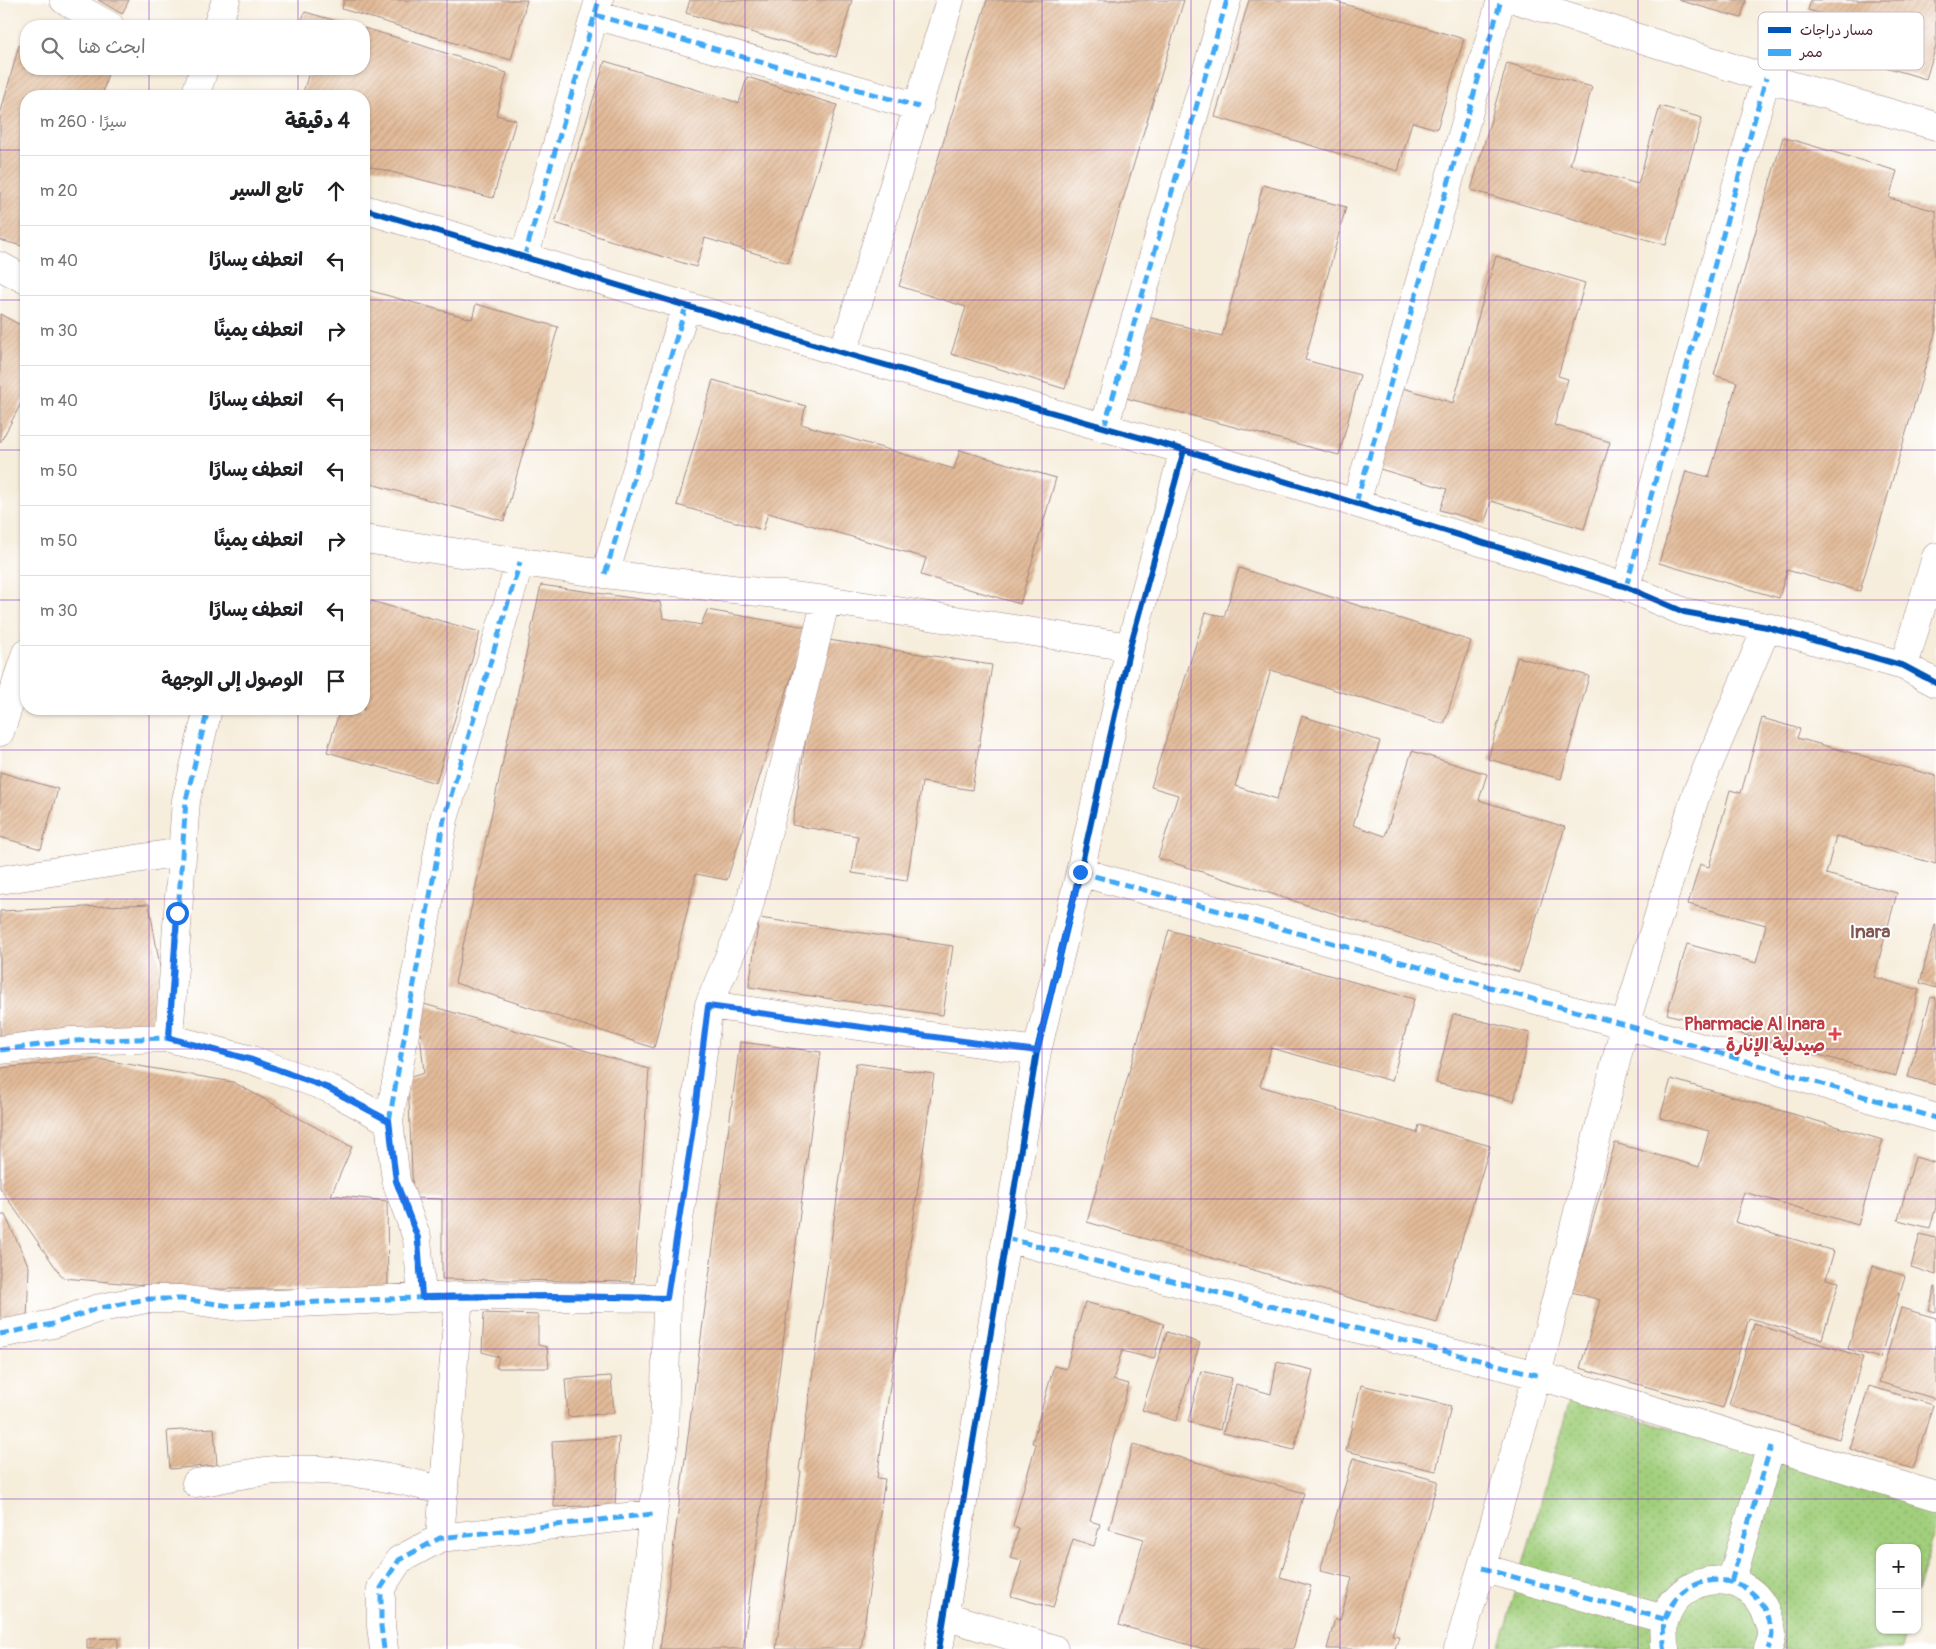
<!DOCTYPE html>
<html lang="ar">
<meta charset="utf-8">
<style>
:root{--surface:#fff;--page:#f6f6f6;--text:#202124;--muted:#757577;--line:#e0e0e0}
body{margin:0;font-family:Pangolin,"Playpen Sans Arabic",sans-serif;background:var(--page);color:var(--text);direction:rtl}
.controls{position:absolute;right:15px;bottom:15px;display:grid;overflow:hidden;border-radius:10px;box-shadow:0 1px 4px #0004}
.controls button{width:45px;height:45px;display:grid;place-items:center;padding:0;border:0;border-bottom:1px solid var(--line);background:var(--surface);color:var(--text);font:25px sans-serif}
.stop{position:absolute;width:15px;height:15px;margin:-11px;border:4px solid #1a73e8;border-radius:50%;background:#fff}
.stop.end{background:#1a73e8;border-color:#fff;box-shadow:0 1px 5px #0008}
.list{margin:0;padding:0;list-style:none}
h2{display:flex;justify-content:space-between;align-items:center;height:65px;margin:0;padding:0 20px;font-size:21px}
h2 small{font-size:16px;font-weight:400;color:var(--muted)}
.list li{display:grid;grid-template-columns:32px 1fr auto;gap:15px;align-items:center;box-sizing:border-box;height:70px;padding:0 20px;border-top:1px solid var(--line)}
.list b{display:block;font-size:19px;white-space:nowrap}
.list em{font-size:16px;font-style:normal;color:var(--muted)}
.icon{flex:none;width:28px;height:28px;fill:none;stroke:currentColor;stroke-width:2;stroke-linecap:round;stroke-linejoin:round}
.map{position:relative;flex:none;width:1936px;height:1649px;overflow:hidden;direction:ltr}
.search{position:absolute;background:var(--surface);box-shadow:0 1px 4px #0004;left:20px;top:20px;width:350px;height:55px;display:flex;align-items:center;gap:12px;box-sizing:border-box;padding:0 18px;border-radius:20px;color:var(--muted);font-size:19px}
.panel{position:absolute;background:var(--surface);box-shadow:0 1px 4px #0004;left:20px;top:90px;width:350px;height:625px;border-radius:20px;direction:rtl}
.map>svg:first-child{display:block}
</style>
<div class="map">
<svg width="1936" height="1649" viewBox="0 0 1936 1649">
<defs>
<pattern id="park-dots" width="8" height="8" patternUnits="userSpaceOnUse" patternTransform="scale(1.25)"><rect width="8" height="8" fill="#a1cf7c"/><path d="M2 2h.1M6 6h.1" fill="none" stroke="#8cb16b" stroke-width="1.8" stroke-linecap="round"/></pattern>
<pattern id="building-hatch" width="6" height="6" patternUnits="userSpaceOnUse" patternTransform="scale(1.25)"><rect width="6" height="6" fill="#e2bb99"/><path d="M-1 1l2-2M0 6l6-6M5 7l2-2" fill="none" stroke="#c3a084"/></pattern>
</defs>
<rect width="100%" height="100%" fill="#fff"/>
<filter id="ink" filterUnits="userSpaceOnUse"><feTurbulence type="fractalNoise" baseFrequency=".02" numOctaves="2"/><feDisplacementMap in="SourceGraphic" scale="10" xChannelSelector="R" yChannelSelector="G"/><feConvolveMatrix kernelMatrix="1 2 1 2 8 2 1 2 1" color-interpolation-filters="sRGB"/></filter>
<filter id="wash" filterUnits="userSpaceOnUse"><feTurbulence type="fractalNoise" baseFrequency=".0096" numOctaves="4" result="noise"/><feDisplacementMap in="SourceGraphic" scale="20" xChannelSelector="R" yChannelSelector="G"/><feGaussianBlur stdDeviation="1.12" result="paint"/><feColorMatrix in="noise" values="0 0 0 0 0 0 0 0 0 0 0 0 0 0 0 0 0 1.4 0 .05"/><feComposite in="paint" operator="in"/></filter>
<g filter="url(#wash)">
<rect width="100%" height="100%" fill="#f6eddb"/>
<path fill="url(#park-dots)" stroke="#767754" d="M 1570,1400 L 1936,1505 L 1936,1527 L 1917,1593 L 1917,1548 L 1880,1548 L 1880,1630 L 1906,1630 L 1901,1649 L 1499,1649 Z"/>
<g id="blocks">
<path fill="url(#building-hatch)" d="M 98,0 L 129,0 L 122,14 Z
M 344,0 L 527,0 L 511,60 L 342,9 Z
M 690,0 L 852,0 L 836,57 L 686,13 Z
M 987,0 L 1184,0 L 1065,389 L 951,354 L 966,307 L 899,286 Z
M 1249,0 L 1330,0 L 1464,39 L 1437,129 L 1412,122 L 1398,171 L 1215,117 Z
M 1678,0 L 1746,0 L 1741,18 Z
M 1811,0 L 1936,0 L 1936,46 L 1926,79 L 1831,51 L 1840,19 L 1808,10 Z
M 305,12 L 354,26 L 299,26 Z
M 364,28 L 405,40 L 507,73 L 496,115 L 516,120 L 493,198 L 364,165 L 364,96 L 302,96 L 310,69 L 364,69 Z
M 19,45 L 26,47 L 26,69 L 109,69 L 102,96 L 26,96 L 26,247 L 0,240 L 0,115 Z
M 605,61 L 739,103 L 747,77 L 837,105 L 788,263 L 705,238 L 696,267 L 555,223 Z
M 1507,63 L 1592,87 L 1570,165 L 1638,184 L 1660,106 L 1702,118 L 1666,245 L 1471,190 Z
M 1783,137 L 1897,171 L 1889,198 L 1936,211 L 1936,330 L 1860,591 L 1787,570 L 1779,598 L 1659,563 L 1686,471 L 1709,477 L 1737,382 L 1714,375 Z
M 1263,185 L 1346,207 L 1305,360 L 1360,375 L 1339,455 L 1126,398 L 1148,317 L 1222,336 Z
M 1496,256 L 1585,283 L 1558,376 L 1568,379 L 1554,425 L 1610,442 L 1584,529 L 1491,501 L 1485,523 L 1440,510 L 1447,489 L 1380,469 L 1403,388 L 1453,403 Z
M 364,289 L 472,319 L 476,304 L 558,327 L 504,521 L 364,482 Z
M 0,314 L 26,328 L 26,394 L 0,443 Z
M 713,380 L 806,406 L 801,424 L 954,469 L 960,450 L 1056,478 L 1020,604 L 921,575 L 926,558 L 768,513 L 763,530 L 677,505 Z
M 1239,568 L 1471,641 L 1444,724 L 1271,670 L 1235,786 L 1277,799 L 1302,716 L 1380,741 L 1353,825 L 1385,836 L 1412,751 L 1487,774 L 1479,800 L 1565,827 L 1519,972 L 1158,858 L 1178,795 L 1151,787 L 1206,612 L 1224,617 Z
M 541,585 L 660,602 L 663,618 L 701,625 L 707,610 L 807,627 L 727,880 L 696,874 L 654,1048 L 455,983 Z
M 371,601 L 480,632 L 436,783 L 327,752 L 340,709 L 364,709 L 364,625 Z
M 822,639 L 992,665 L 972,790 L 922,782 L 907,881 L 852,873 L 858,836 L 792,825 Z
M 1517,657 L 1589,676 L 1561,779 L 1488,759 Z
M 1762,718 L 1800,729 L 1797,738 L 1936,776 L 1936,864 L 1836,836 L 1826,874 L 1897,893 L 1874,977 L 1919,990 L 1896,1076 L 1667,1014 L 1687,944 L 1756,963 L 1766,925 L 1688,904 L 1700,864 L 1709,867 L 1730,790 L 1741,793 Z
M 0,772 L 58,789 L 41,849 L 0,837 Z
M 149,904 L 170,1024 L 0,1045 L 0,911 Z
M 759,918 L 953,946 L 943,1015 L 749,987 Z
M 1935,925 L 1936,925 L 1936,988 L 1920,983 Z
M 1169,930 L 1414,999 L 1392,1081 L 1271,1048 L 1260,1086 L 1417,1133 L 1419,1125 L 1490,1146 L 1437,1323 L 1087,1222 Z
M 1931,997 L 1936,998 L 1936,1085 L 1908,1077 Z
M 417,1002 L 649,1069 L 634,1282 L 442,1279 L 442,1199 L 413,1198 L 408,1078 L 424,1073 Z
M 1453,1014 L 1530,1033 L 1514,1101 L 1436,1083 Z
M 740,1042 L 821,1052 L 743,1649 L 660,1649 Z
M 98,1059 L 233,1082 L 352,1147 L 331,1195 L 387,1201 L 388,1289 L 192,1289 L 63,1278 L 0,1188 L 0,1068 Z
M 856,1063 L 934,1074 L 877,1478 L 885,1479 L 877,1533 L 861,1649 L 776,1649 L 801,1471 L 799,1470 Z
M 1671,1079 L 1883,1140 L 1858,1225 L 1744,1192 L 1735,1222 L 1834,1251 L 1826,1279 L 1839,1282 L 1822,1339 L 1749,1318 L 1723,1408 L 1580,1368 L 1600,1300 L 1572,1292 L 1615,1143 L 1699,1167 L 1709,1131 L 1660,1118 Z
M 1915,1157 L 1936,1163 L 1936,1207 L 1930,1228 L 1898,1220 Z
M 0,1215 L 5,1215 L 29,1267 L 27,1318 L 0,1320 Z
M 1920,1234 L 1936,1238 L 1936,1275 L 1911,1267 Z
M 1873,1266 L 1905,1276 L 1880,1358 L 1848,1349 Z
M 1935,1287 L 1936,1287 L 1936,1312 L 1929,1310 Z
M 1085,1302 L 1164,1324 L 1154,1359 L 1122,1351 L 1113,1380 L 1129,1384 L 1090,1521 L 1100,1524 L 1094,1546 L 1073,1539 L 1053,1608 L 1011,1596 L 1022,1561 L 1010,1558 L 1019,1528 L 1013,1526 L 1036,1444 L 1032,1443 L 1054,1366 L 1066,1369 Z
M 1901,1308 L 1936,1318 L 1936,1399 L 1879,1382 Z
M 484,1313 L 538,1315 L 538,1345 L 547,1347 L 549,1368 L 496,1368 L 499,1357 L 482,1352 Z
M 1754,1324 L 1863,1357 L 1839,1439 L 1729,1405 Z
M 1167,1332 L 1200,1343 L 1176,1421 L 1142,1410 Z
M 1277,1362 L 1313,1370 L 1294,1450 L 1223,1433 L 1236,1384 L 1271,1394 Z
M 1201,1371 L 1232,1378 L 1220,1430 L 1188,1422 Z
M 611,1376 L 614,1413 L 568,1417 L 565,1379 Z
M 1361,1385 L 1451,1406 L 1436,1471 L 1346,1451 Z
M 1869,1386 L 1933,1405 L 1913,1469 L 1850,1449 Z
M 214,1428 L 217,1465 L 170,1469 L 167,1431 Z
M 619,1437 L 615,1505 L 554,1507 L 552,1441 Z
M 1133,1444 L 1304,1493 L 1280,1577 L 1311,1586 L 1293,1649 L 1204,1649 L 1119,1625 L 1144,1539 L 1109,1529 Z
M 1353,1458 L 1438,1481 L 1392,1635 L 1399,1636 L 1395,1649 L 1327,1649 L 1335,1619 L 1340,1620 L 1352,1578 L 1320,1571 Z
M 118,1638 L 118,1649 L 87,1649 L 87,1639 Z"/>
</g>
</g>
<g filter="url(#ink)">
<use href="#blocks" fill-opacity="0" stroke="#a08683" stroke-width="1"/>
<g fill="none" stroke-linecap="round" stroke-linejoin="round">
<g stroke="#a08683" stroke-width="29">
<path id="minor" d="M 64,0 L 110,26
M 1517,0 L 1766,78 L 1936,126
M 595,15 L 919,107
M 217,26 L 226,0
M 195,96 L 204,69
M 364,209 L 843,353 L 1184,450 L 1626,587 L 1684,612 L 1767,627 L 1904,666 L 1936,683
M 524,258 L 599,0
M 0,266 L 26,280
M 843,353 L 950,0
M 1104,428 L 1227,0
M 1356,503 L 1501,0
M 364,539 L 605,574 L 826,600 L 1130,647
M 605,574 L 686,306
M 1626,587 L 1766,78
M 1904,666 L 1936,557
M 0,732 L 26,653
M 1080,872 L 1625,1025 L 1936,1118
M 0,880 L 181,852
M 709,1005 L 1037,1051
M 169,1038 L 186,800 L 208,709
M 0,1050 L 72,1041 L 169,1038 L 252,1060 L 328,1088 L 389,1121 L 396,1181 L 417,1238 L 422,1297
M 389,1121 L 444,819 L 520,562
M 1006,1238 L 1537,1375 L 1936,1496
M 0,1334 L 53,1324 L 96,1309 L 146,1299 L 182,1299 L 231,1306 L 459,1296 L 667,1298
M 196,1483 C 222,1479 249,1472 276,1470 C 332,1467 390,1476 444,1491
M 440,1538 L 459,1296
M 1482,1568 L 1664,1619
M 1731,1582 L 1771,1446
M 945,1616 L 1054,1649
M 384,1649 L 381,1626 L 381,1588 L 399,1560 L 440,1538 L 653,1514
M 638,1649 L 653,1514 L 664,1442 L 667,1298 L 692,1135 L 709,1005 L 747,914 L 826,600
M 939,1649 L 1037,1051 L 1080,872 L 1130,647 L 1184,450
M 1458,1649 L 1537,1375 L 1625,1025 L 1696,794 L 1767,627
M 1665,1649 L 1664,1646 C 1664,1638 1662,1626 1665,1619 C 1681,1568 1754,1567 1768,1619 C 1770,1623 1772,1629 1772,1634 C 1772,1639 1770,1644 1768,1649"/>
</g>
<use href="#minor" stroke="#fff" stroke-width="28"/>
<path stroke="#3fa9f5" stroke-width="5" stroke-dasharray="10 5" stroke-linecap="butt" d="M 595,15 L 919,107
M 524,258 L 599,0
M 1104,428 L 1227,0
M 1356,503 L 1501,0
M 605,574 L 686,306
M 1626,587 L 1766,78
M 1080,872 L 1625,1025 L 1936,1118
M 169,1038 L 186,800 L 208,709
M 0,1050 L 72,1041 L 169,1038 L 252,1060 L 328,1088 L 389,1121 L 396,1181 L 417,1238 L 422,1297
M 389,1121 L 444,819 L 520,562
M 1006,1238 L 1537,1375
M 0,1334 L 53,1324 L 96,1309 L 146,1299 L 182,1299 L 231,1306 L 459,1296 L 667,1298
M 1482,1568 L 1664,1619
M 1731,1582 L 1771,1446
M 384,1649 L 381,1626 L 381,1588 L 399,1560 L 440,1538 L 653,1514
M 1665,1649 L 1664,1646 C 1664,1638 1662,1626 1665,1619 C 1681,1568 1754,1567 1768,1619 C 1770,1623 1772,1629 1772,1634 C 1772,1639 1770,1644 1768,1649"/>
<g stroke="#fff" stroke-width="9">
<path id="cycleway" d="M 364,209 L 843,353 L 1184,450 L 1626,587 L 1684,612 L 1767,627 L 1904,666 L 1936,683
M 939,1649 L 1037,1051 L 1080,872 L 1130,647 L 1184,450"/>
</g>
<use href="#cycleway" stroke="#0057b8" stroke-width="6"/>
</g>
</g>
<g fill="none" stroke-linecap="round" stroke-linejoin="round" filter="url(#ink)">
<path stroke="#1a73e8" stroke-width="6" d="M 177,913 L 169,1038 L 252,1060 L 328,1088 L 389,1121 L 396,1181 L 418,1238 L 422,1297 L 559,1296 L 667,1298 L 692,1135 L 708,1006 L 1037,1051 L 1080,872"/>
</g>
<path fill="none" stroke="#7b2cbf" stroke-width="1" stroke-opacity="0.55" d="M 149,0 L 149,26M 298,0 L 298,26M 447,0 L 447,1649M 596,0 L 596,1649M 745,0 L 745,1649M 894,0 L 894,1649M 1042,0 L 1042,1649M 1191,0 L 1191,1649M 1340,0 L 1340,1649M 1489,0 L 1489,1649M 1638,0 L 1638,1649M 1787,0 L 1787,1649M 149,69 L 149,96M 298,69 L 298,96M 0,150 L 26,150M 364,150 L 1936,150M 0,300 L 26,300M 364,300 L 1936,300M 0,450 L 26,450M 364,450 L 1936,450M 0,600 L 26,600M 364,600 L 1936,600M 149,709 L 149,1649M 298,709 L 298,1649M 0,750 L 1936,750M 0,899 L 1936,899M 0,1049 L 1936,1049M 0,1199 L 1936,1199M 0,1349 L 1936,1349M 0,1499 L 1936,1499"/>
<path fill="#e0444e" stroke="#fff" stroke-width="2" d="M1832.5 1026.5h5v5h5v5h-5v5h-5v-5h-5v-5h5z"/>
<g text-anchor="middle" stroke-width="4" stroke-linejoin="round" paint-order="stroke">
<g font-size="18" font-weight="bold" fill="#be3a42" stroke="#fff" text-anchor="end">
<text x="1825" y="1030">Pharmacie Al Inara<tspan x="1825" dy="21">صيدلية الإنارة</tspan></text>
</g>
<g font-size="19" font-weight="bold" fill="#7f5652" stroke="#fff">
<text x="1870" y="938">Inara</text>
</g>
</g>
<rect x="1758" y="12" width="166" height="58" rx="8" fill="#fff" stroke="#c9bcbf" stroke-width="1"/>
<rect x="1768" y="27" width="23" height="6" fill="#0057b8"/>
<rect x="1768" y="49" width="23" height="7" fill="#3fa9f5"/>
<g font-size="14" fill="#4a1f2b">
<text x="1800" y="35">مسار دراجات</text>
<text x="1800" y="57">ممر</text>
</g>
</svg>
<div class="controls">
<button>+</button>
<button>−</button>
</div>
<div class="stop" style="left:177px;top:913px"></div>
<div class="stop end" style="left:1080px;top:872px"></div>
<div class="search"><svg class="icon" aria-label="search" viewBox="0 0 24 24"><circle cx="10" cy="10" r="6"/><path d="M15 15l6 6"/></svg>ابحث هنا</div>
<section class="panel">
<h2>4 دقيقة<small>سيرًا · 260 m</small></h2>
<ul class="list">
<li><svg class="icon" aria-label="ahead" viewBox="0 0 24 24"><path d="M12 20V5M6 11l6-6 6 6"/></svg><div><b>تابع السير</b></div><em>20 m</em></li>
<li><svg class="icon" aria-label="left" viewBox="0 0 24 24"><path d="M17 20v-9H6M10 6l-5 5 5 5"/></svg><div><b>انعطف يسارًا</b></div><em>40 m</em></li>
<li><svg class="icon" aria-label="right" viewBox="0 0 24 24"><path d="M7 20v-9h11M14 6l5 5-5 5"/></svg><div><b>انعطف يمينًا</b></div><em>30 m</em></li>
<li><svg class="icon" aria-label="left" viewBox="0 0 24 24"><path d="M17 20v-9H6M10 6l-5 5 5 5"/></svg><div><b>انعطف يسارًا</b></div><em>40 m</em></li>
<li><svg class="icon" aria-label="left" viewBox="0 0 24 24"><path d="M17 20v-9H6M10 6l-5 5 5 5"/></svg><div><b>انعطف يسارًا</b></div><em>50 m</em></li>
<li><svg class="icon" aria-label="right" viewBox="0 0 24 24"><path d="M7 20v-9h11M14 6l5 5-5 5"/></svg><div><b>انعطف يمينًا</b></div><em>50 m</em></li>
<li><svg class="icon" aria-label="left" viewBox="0 0 24 24"><path d="M17 20v-9H6M10 6l-5 5 5 5"/></svg><div><b>انعطف يسارًا</b></div><em>30 m</em></li>
<li><svg class="icon" aria-label="arrive" viewBox="0 0 24 24"><path d="M6 21V4h12l-3 4 3 4H6"/></svg><div><b>الوصول إلى الوجهة</b></div></li>
</ul>
</section>
</div>
